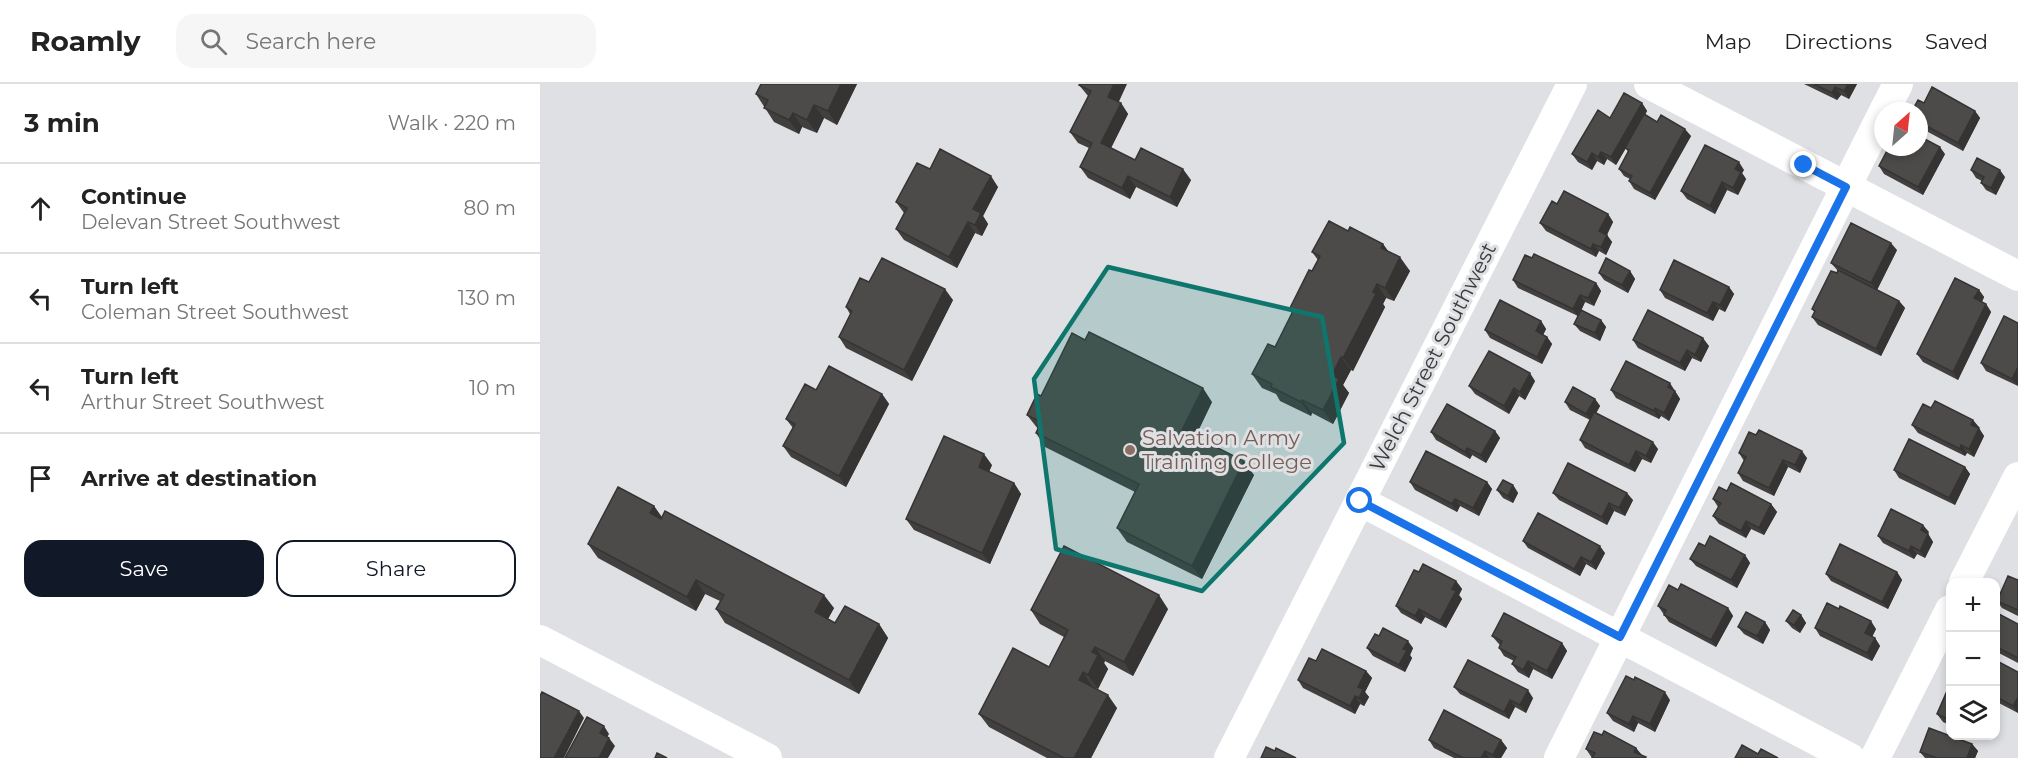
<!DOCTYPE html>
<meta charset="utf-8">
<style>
:root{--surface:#fff;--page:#f6f6f6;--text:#222;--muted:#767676;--line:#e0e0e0;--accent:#111827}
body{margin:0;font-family:Montserrat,sans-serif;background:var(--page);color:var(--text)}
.controls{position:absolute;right:18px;bottom:18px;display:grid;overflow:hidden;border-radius:12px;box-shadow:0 3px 9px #0003}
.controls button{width:54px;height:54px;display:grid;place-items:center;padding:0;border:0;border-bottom:2px solid var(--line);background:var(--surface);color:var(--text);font:30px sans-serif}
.compass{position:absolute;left:1334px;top:18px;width:54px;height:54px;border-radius:50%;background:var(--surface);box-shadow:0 3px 9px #0003;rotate:27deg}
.stop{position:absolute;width:18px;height:18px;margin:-14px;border:4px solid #1a73e8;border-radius:50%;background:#fff}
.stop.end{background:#1a73e8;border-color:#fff;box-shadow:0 2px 6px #0008}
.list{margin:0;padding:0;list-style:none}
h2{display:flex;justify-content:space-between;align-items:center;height:78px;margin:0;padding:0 24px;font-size:26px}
h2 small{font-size:20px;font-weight:400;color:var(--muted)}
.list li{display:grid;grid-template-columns:39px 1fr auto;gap:18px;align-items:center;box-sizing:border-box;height:90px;padding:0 24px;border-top:2px solid var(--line)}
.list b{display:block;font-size:22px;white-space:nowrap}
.list p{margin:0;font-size:20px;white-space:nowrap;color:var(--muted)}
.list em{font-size:20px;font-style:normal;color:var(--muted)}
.actions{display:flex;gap:12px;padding:18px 24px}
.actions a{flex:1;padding:14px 0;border:2px solid var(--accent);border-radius:18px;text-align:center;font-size:21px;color:var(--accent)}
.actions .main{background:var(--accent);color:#fff}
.icon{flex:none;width:33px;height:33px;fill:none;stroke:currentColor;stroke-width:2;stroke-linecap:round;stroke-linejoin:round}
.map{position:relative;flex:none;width:1478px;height:674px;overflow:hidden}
header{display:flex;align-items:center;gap:36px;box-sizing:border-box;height:84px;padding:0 30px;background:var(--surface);border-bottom:2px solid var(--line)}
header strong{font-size:28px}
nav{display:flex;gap:33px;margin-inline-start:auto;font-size:21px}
.search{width:420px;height:54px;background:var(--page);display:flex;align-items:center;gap:15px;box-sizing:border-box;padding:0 21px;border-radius:18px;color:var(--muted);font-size:22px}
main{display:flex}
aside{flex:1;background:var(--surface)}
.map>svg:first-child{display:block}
</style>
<header>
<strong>Roamly</strong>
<div class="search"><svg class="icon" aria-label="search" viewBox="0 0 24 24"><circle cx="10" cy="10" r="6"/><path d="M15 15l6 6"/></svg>Search here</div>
<nav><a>Map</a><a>Directions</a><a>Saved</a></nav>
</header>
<main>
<aside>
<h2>3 min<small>Walk · 220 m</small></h2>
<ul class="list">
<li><svg class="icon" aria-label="ahead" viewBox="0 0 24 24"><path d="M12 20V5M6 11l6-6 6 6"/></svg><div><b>Continue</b><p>Delevan Street Southwest</p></div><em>80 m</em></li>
<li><svg class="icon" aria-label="left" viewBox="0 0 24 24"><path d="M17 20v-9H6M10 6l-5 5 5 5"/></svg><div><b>Turn left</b><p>Coleman Street Southwest</p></div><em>130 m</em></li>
<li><svg class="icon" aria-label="left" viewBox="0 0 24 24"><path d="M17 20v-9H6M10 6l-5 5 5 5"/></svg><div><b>Turn left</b><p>Arthur Street Southwest</p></div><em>10 m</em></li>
<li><svg class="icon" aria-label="arrive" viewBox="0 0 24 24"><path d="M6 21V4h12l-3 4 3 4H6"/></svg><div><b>Arrive at destination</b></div></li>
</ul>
<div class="actions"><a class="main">Save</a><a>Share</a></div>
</aside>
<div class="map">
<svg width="1478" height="674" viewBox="0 0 1478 674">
<rect width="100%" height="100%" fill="#dfe0e3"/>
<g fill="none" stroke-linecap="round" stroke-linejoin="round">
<path stroke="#fff" stroke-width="30" d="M 1109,0 L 1478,192
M 1344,27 L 1358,0
M 820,417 L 1310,674
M 1424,498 L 1478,393
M 0,556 L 227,674
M 689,674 L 1032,0
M 1019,674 L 1343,29
M 1335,674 L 1410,526"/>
</g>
<path fill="#42403f" d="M 317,0 L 297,41 L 284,34 L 277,49 L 262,43 L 259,50 L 234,38 L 216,10 Z
M 1264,0 L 1317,0 L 1309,15 L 1301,11 L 1297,16 Z
M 539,1 L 581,19 L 588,30 L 571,64 L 595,76 L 651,96 L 637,123 L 596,103 L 590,115 L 548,94 L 540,83 L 549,64 L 538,59 L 530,48 L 548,12 Z
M 1102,19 L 1107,27 L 1105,31 L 1117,38 L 1151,52 L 1115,116 L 1094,105 L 1089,97 L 1090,95 L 1084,92 L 1079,85 L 1088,68 L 1086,64 L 1076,81 L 1067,75 L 1064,81 L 1057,77 L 1052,86 L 1038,78 L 1032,70 L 1070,34 Z
M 1384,19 L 1435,27 L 1440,34 L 1423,67 L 1379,43 L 1379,27 Z
M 1405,70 L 1383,111 L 1344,90 L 1339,82 Z
M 390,85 L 458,103 L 443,132 L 448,140 L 442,152 L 435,149 L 417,184 L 364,156 L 356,145 L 364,129 L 356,118 Z
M 1204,86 L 1202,89 L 1206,95 L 1198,111 L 1187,106 L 1175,130 L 1147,115 L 1141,107 Z
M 1431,86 L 1465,93 L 1456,111 L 1446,106 L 1441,99 L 1442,97 L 1436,94 Z
M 1017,120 L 1068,130 L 1073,138 L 1067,151 L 1072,158 L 1066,171 L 1059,167 L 1056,173 L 1006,147 L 1000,139 Z
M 808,147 L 843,160 L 848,167 L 870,187 L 854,217 L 846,214 L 843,220 L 845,223 L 813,287 L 811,286 L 803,301 L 809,309 L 793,340 L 772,329 L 771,332 L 740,317 L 736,310 L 722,304 L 712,290 L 735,263 L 752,229 L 749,226 L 778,176 L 772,168 Z
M 1357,166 L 1337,206 L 1359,217 L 1365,224 L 1341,272 L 1278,241 L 1272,233 L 1275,229 L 1272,225 L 1298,187 L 1291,179 Z
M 1090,187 L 1095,195 L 1088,209 L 1064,196 L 1059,189 Z
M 973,196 L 1056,199 L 1061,207 L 1054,222 L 1045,218 L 1041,227 L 1061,236 L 1066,243 L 1060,257 L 1040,247 L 1034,240 L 1038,232 L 978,204 Z
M 329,198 L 413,216 L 372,297 L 306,264 L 299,253 L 310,230 L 306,223 Z
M 1189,203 L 1194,210 L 1185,228 L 1179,225 L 1173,237 L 1125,214 L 1120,206 Z
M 1439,206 L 1444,213 L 1442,218 L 1446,220 L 1451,228 L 1418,296 L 1383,278 L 1377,270 Z
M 1464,232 L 1478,302 L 1446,287 L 1441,279 Z
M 1001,237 L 1006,245 L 1003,251 L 1007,253 L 1012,260 L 1002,280 L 950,254 L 945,246 Z
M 1093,256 L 1169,262 L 1161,278 L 1152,274 L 1145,287 L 1098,264 Z
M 995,297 L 985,316 L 979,312 L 969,330 L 935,310 L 929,302 Z
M 276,306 L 342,310 L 349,320 L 306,403 L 251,373 L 243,362 L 253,344 L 246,335 Z
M 1071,306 L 1135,307 L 1140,315 L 1129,337 L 1121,332 L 1119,335 L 1076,314 Z
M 501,312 L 672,318 L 655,353 L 714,391 L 662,495 L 587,458 L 577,444 L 595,408 L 505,363 L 496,349 L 498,345 L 487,331 Z
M 1055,315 L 1060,322 L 1056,329 L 1118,365 L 1111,379 L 1102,375 L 1095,388 L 1045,364 L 1040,356 L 1050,336 L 1030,326 L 1025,318 Z
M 1391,324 L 1433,336 L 1444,352 L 1434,373 L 1427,369 L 1425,372 L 1378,349 L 1372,341 Z
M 955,347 L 960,354 L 946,379 L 932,371 L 930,375 L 896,356 L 891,348 Z
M 1199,369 L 1267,374 L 1260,389 L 1248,383 L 1234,412 L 1203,397 L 1198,389 L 1204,377 Z
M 452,381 L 449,388 L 474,399 L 481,410 L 450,480 L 374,446 L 366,435 Z
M 1425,383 L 1430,390 L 1415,421 L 1359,394 L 1354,386 Z
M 870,398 L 947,398 L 952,405 L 939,432 L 920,422 L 917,428 L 875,406 Z
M 973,401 L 978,409 L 973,419 L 963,414 L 957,406 Z
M 1187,407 L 1231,420 L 1237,428 L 1224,451 L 1211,445 L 1206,454 L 1179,440 L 1173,432 L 1178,423 L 1173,415 Z
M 1013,409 L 1093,416 L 1085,432 L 1074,427 L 1067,441 L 1019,416 Z
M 114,422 L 122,433 L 294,524 L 288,535 L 295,539 L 339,540 L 348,554 L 319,610 L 185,539 L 176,525 L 180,517 L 165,510 L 156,527 L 58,474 L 48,460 Z
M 1383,441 L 1393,458 L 1385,474 L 1377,470 L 1374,475 L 1343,459 L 1338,452 Z
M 983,457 L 1065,469 L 1056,486 L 1046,480 L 1040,492 L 988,464 Z
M 1205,471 L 1210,479 L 1197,504 L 1156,482 L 1150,475 Z
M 879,488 L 916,497 L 922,505 L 919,511 L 922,515 L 906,544 L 885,533 L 881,540 L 861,529 L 856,522 Z
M 1357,488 L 1362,496 L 1348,525 L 1291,497 L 1286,490 Z
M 1478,496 L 1478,532 L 1462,524 L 1457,517 Z
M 1138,506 L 1188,524 L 1193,532 L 1176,563 L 1129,538 L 1118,522 Z
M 628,525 L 593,592 L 565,577 L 564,579 L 568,585 L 558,605 L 552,603 L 577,624 L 551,674 L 507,674 L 449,643 L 439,630 L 509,583 L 524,553 L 500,540 L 491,526 Z
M 1455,528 L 1478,540 L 1478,579 L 1455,567 Z
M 1261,531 L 1266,539 L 1260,549 L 1252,544 L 1246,537 Z
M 1225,538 L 1230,546 L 1223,560 L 1204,550 L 1198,543 Z
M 1275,544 L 1336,545 L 1332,553 L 1335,554 L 1340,562 L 1332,577 L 1280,552 Z
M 952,552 L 1022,559 L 1027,567 L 1012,595 L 993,585 L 989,594 L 978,588 L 972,580 L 974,577 L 964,572 L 959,564 L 960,561 L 958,559 Z
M 827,564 L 873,564 L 870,571 L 872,574 L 865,588 L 833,572 Z
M 1455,576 L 1478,588 L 1478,629 L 1455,617 Z
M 776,577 L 826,587 L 832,594 L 825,608 L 829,613 L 824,622 L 820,620 L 815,630 L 763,604 L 758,596 Z
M 914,603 L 993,614 L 986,629 L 975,623 L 969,635 L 920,610 Z
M 1410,608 L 1410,641 L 1403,638 L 1397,630 Z
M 1130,616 L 1115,648 L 1098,639 L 1094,648 L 1073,637 L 1067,629 Z
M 1062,651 L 1096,664 L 1101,671 L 1106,674 L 1052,674 L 1046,665 Z
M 1435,651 L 1447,651 L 1445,656 Z
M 889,656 L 961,656 L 967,664 L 961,674 L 914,674 L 894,664 Z
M 1432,660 L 1438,667 L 1435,674 L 1385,674 L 1380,668 Z"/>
<path fill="#363433" d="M 301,0 L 317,0 L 297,41 L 288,27 Z
M 574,0 L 587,0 L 576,24 L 568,13 Z
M 1308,0 L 1317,0 L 1309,15 L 1304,7 Z
M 1295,3 L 1301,11 L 1297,16 L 1292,9 Z
M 581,19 L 588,30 L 568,70 L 561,59 Z
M 1102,19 L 1107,27 L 1076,81 L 1071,73 Z
M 274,21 L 284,34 L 277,49 L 267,36 Z
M 1435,27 L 1440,34 L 1423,67 L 1418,59 Z
M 253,29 L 262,43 L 259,50 L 249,36 Z
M 1145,45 L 1151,52 L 1115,116 L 1110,109 Z
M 1400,63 L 1405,70 L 1383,111 L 1378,103 Z
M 1061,68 L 1067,75 L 1064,81 L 1058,73 Z
M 1052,69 L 1057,77 L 1052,86 L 1047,78 Z
M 1199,78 L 1204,86 L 1202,89 L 1206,95 L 1198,111 L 1193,104 L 1195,85 Z
M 643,85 L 651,96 L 637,123 L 630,113 Z
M 1460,86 L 1465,93 L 1456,111 L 1451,104 Z
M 451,92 L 458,103 L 443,132 L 448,140 L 442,152 L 435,141 L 433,125 Z
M 588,92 L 596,103 L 590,115 L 582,104 Z
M 1182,98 L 1187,106 L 1175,130 L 1170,122 Z
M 1068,130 L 1073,138 L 1065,154 L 1059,147 Z
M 428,138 L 435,149 L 417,184 L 409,173 Z
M 1067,151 L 1072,158 L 1066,171 L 1061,163 Z
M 1351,159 L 1357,166 L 1337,206 L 1331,199 Z
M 843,160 L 853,174 L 841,164 Z
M 1053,160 L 1059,167 L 1056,173 L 1051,165 Z
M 860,173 L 870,187 L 854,217 L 845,204 Z
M 1090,187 L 1095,195 L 1088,209 L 1082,201 Z
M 1056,199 L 1061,207 L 1054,222 L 1048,214 Z
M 837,200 L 846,214 L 843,220 L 845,223 L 813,287 L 803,274 Z
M 1189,203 L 1194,210 L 1185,228 L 1180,221 Z
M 405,205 L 413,216 L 372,297 L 364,286 Z
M 1439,206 L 1444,213 L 1440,222 L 1434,214 Z
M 1040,211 L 1045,218 L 1038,233 L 1033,225 Z
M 1359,217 L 1365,224 L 1341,272 L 1336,265 Z
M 1173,218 L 1179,225 L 1173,237 L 1167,229 Z
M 1446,220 L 1451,228 L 1418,296 L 1413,288 Z
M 1061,236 L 1066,243 L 1060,257 L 1055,249 Z
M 1001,237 L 1006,245 L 1001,255 L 996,247 Z
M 1007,253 L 1012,260 L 1002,280 L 997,273 Z
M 1163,254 L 1169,262 L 1161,278 L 1155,271 Z
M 1147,266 L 1152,274 L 1145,287 L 1140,279 Z
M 801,273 L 811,286 L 803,301 L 809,309 L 793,340 L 783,326 L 792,291 Z
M 1478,283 L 1478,302 L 1472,295 Z
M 990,289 L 995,297 L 985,316 L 980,308 Z
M 1130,299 L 1135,307 L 1133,311 L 1128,303 Z
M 663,304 L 672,318 L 652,360 L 642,346 Z
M 974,304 L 979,312 L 969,330 L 964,322 Z
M 1135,307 L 1140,315 L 1129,337 L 1124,329 Z
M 342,310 L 349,320 L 306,403 L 299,392 Z
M 1055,315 L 1060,322 L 1052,337 L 1046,330 Z
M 762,316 L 772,329 L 771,332 L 761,318 Z
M 1115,324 L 1121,332 L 1119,335 L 1114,327 Z
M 1433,336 L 1439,343 L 1436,348 L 1431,341 Z
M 1439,344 L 1444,352 L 1434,373 L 1429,365 Z
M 955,347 L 960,354 L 946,379 L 941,371 Z
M 1113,358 L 1118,365 L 1111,379 L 1106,372 Z
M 1421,361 L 1427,369 L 1425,372 L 1420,365 Z
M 927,364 L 932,371 L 930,375 L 925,368 Z
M 1096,367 L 1102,375 L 1095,388 L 1089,381 Z
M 1262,367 L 1267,374 L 1260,389 L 1255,381 Z
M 444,370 L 452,381 L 446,394 L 439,383 Z
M 1243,376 L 1248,383 L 1234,412 L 1229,404 Z
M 704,377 L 714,391 L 662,495 L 652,482 Z
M 1425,383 L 1430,390 L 1415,421 L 1409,414 Z
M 947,398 L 952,405 L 939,432 L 933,424 Z
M 474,399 L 481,410 L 450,480 L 442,469 Z
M 973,401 L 978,409 L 973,419 L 968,412 Z
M 1087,409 L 1093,416 L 1085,432 L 1079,424 Z
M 915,415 L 920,422 L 917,428 L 912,420 Z
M 1069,419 L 1074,427 L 1067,441 L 1062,433 Z
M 1231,420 L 1237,428 L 1224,451 L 1219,444 Z
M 114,422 L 123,436 L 110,429 Z
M 1206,437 L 1211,445 L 1206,454 L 1201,447 Z
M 1383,441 L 1389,448 L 1386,454 L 1381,446 Z
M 1388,450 L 1393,458 L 1385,474 L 1380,467 Z
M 1060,462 L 1065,469 L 1056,486 L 1051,478 Z
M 1371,462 L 1377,470 L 1374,475 L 1369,467 Z
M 1205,471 L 1210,479 L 1197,504 L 1191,496 Z
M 1041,473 L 1046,480 L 1040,492 L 1034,485 Z
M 1357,488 L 1362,496 L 1348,525 L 1342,518 Z
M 156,496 L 165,510 L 156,527 L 147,513 Z
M 916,497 L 922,505 L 919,511 L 922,515 L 906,544 L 900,537 L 912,505 Z
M 284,511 L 294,524 L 284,542 L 275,528 Z
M 619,511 L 628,525 L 593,592 L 584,578 Z
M 1188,524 L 1193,532 L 1176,563 L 1171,556 Z
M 879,525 L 885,533 L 881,540 L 875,532 Z
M 1261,531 L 1266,539 L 1260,549 L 1254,541 Z
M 1331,537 L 1336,545 L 1330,557 L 1325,549 Z
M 1225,538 L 1230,546 L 1223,560 L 1217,552 Z
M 339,540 L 348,554 L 319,610 L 309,596 Z
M 1335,554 L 1340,562 L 1332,577 L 1327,569 Z
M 868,557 L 873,564 L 870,571 L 872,574 L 865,588 L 859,581 L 863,565 Z
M 1022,559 L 1027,567 L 1012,595 L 1007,587 Z
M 555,563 L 565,577 L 564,579 L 568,585 L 558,605 L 548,591 L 552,568 Z
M 988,577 L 993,585 L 989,594 L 983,586 Z
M 826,587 L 832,594 L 825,608 L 829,613 L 824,622 L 819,614 L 818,603 Z
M 543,588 L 552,602 L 548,610 L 539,596 Z
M 988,606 L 993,614 L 986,629 L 980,621 Z
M 1125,608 L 1130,616 L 1115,648 L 1110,640 Z
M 568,611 L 577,624 L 551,674 L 534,674 Z
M 815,612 L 820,620 L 815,630 L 810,622 Z
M 1478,613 L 1478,629 L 1473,622 Z
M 970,616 L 975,623 L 969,635 L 964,628 Z
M 39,627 L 44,634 L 24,674 L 14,674 Z
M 1093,632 L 1098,639 L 1094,648 L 1089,640 Z
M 64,642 L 69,650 L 65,657 L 60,649 Z
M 69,654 L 75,662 L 68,674 L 59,674 Z
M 961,656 L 967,664 L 961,674 L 955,674 L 953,671 Z
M 1432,660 L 1438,667 L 1435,674 L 1427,674 Z
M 1096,664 L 1102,671 L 1094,668 Z
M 945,667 L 949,674 L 941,674 Z"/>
<path fill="#4d4b49" stroke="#363433" stroke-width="1.5" d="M 221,0 L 301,0 L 288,27 L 274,21 L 267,36 L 253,29 L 249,36 L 224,24 L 228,16 L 216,10 Z
M 540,0 L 574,0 L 568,13 L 581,19 L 561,59 L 595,76 L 601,64 L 643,85 L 630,113 L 588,92 L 582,104 L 540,83 L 552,59 L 530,48 L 551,7 L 539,1 Z
M 1274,0 L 1308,0 L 1304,7 L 1295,3 L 1292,9 Z
M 1392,3 L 1435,27 L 1418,59 L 1379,38 L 1379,27 L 1372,27 L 1378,16 L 1384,19 Z
M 1084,9 L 1102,19 L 1071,73 L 1061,68 L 1058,73 L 1052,69 L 1047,78 L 1032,70 L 1058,26 L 1070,34 Z
M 1104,30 L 1117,38 L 1121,31 L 1145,45 L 1110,109 L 1089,97 L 1092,92 L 1079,85 L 1089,66 L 1085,64 Z
M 1379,52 L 1400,63 L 1378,103 L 1339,82 L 1349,63 L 1379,63 Z
M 1165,61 L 1199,78 L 1195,85 L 1201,88 L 1193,104 L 1182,98 L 1170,122 L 1141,107 Z
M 400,65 L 451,92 L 433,125 L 441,129 L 435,141 L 428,138 L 409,173 L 356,145 L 367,124 L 356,118 L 377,79 L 390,85 Z
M 1437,74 L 1460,86 L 1451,104 L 1441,99 L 1444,93 L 1431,86 Z
M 1024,107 L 1068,130 L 1059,147 L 1067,151 L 1061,163 L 1053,160 L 1051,165 L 1000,139 L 1012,117 L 1017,120 Z
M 789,137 L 808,147 L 810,143 L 843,160 L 841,164 L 860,173 L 845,204 L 837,200 L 833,208 L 836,210 L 803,274 L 801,273 L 792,291 L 799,295 L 783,326 L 762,316 L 761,318 L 731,303 L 732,300 L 712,290 L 728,260 L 735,263 L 753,227 L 749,226 L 769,186 L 772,187 L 780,172 L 772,168 Z
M 1311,139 L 1351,159 L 1331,199 L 1291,179 Z
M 994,170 L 1056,199 L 1048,214 L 1040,211 L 1033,225 L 973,196 L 985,171 L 992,174 Z
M 342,174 L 405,205 L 364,286 L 299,253 L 312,227 L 306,223 L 320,194 L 329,198 Z
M 1066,174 L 1090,187 L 1082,201 L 1059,189 Z
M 1134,176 L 1189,203 L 1180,221 L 1173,218 L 1167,229 L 1120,206 Z
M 1298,186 L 1359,217 L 1336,265 L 1272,233 L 1275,227 L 1272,225 L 1291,187 L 1297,189 Z
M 1415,194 L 1439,206 L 1434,214 L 1446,220 L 1413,288 L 1377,270 Z
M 960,216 L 1001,237 L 996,247 L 1007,253 L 997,273 L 945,246 Z
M 1041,226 L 1061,236 L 1055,249 L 1034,240 Z
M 1108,226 L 1163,254 L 1155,271 L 1147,266 L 1140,279 L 1093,256 Z
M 1464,232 L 1478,239 L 1478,283 L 1472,295 L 1441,279 Z
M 549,248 L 663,304 L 642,346 L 704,377 L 652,482 L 577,444 L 599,400 L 496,349 L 501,338 L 487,331 L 497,310 L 501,312 L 532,249 L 545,256 Z
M 949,267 L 990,289 L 980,308 L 974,304 L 964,322 L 929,302 Z
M 1086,277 L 1130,299 L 1128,303 L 1135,307 L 1124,329 L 1115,324 L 1114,327 L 1071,306 Z
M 289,282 L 342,310 L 299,392 L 243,362 L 255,340 L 246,335 L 265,300 L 276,306 Z
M 1033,303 L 1055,315 L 1046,330 L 1025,318 Z
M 1395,317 L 1433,336 L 1431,341 L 1439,344 L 1429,365 L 1421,361 L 1420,365 L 1372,341 L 1383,320 L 1391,324 Z
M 907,320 L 955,347 L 941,371 L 927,364 L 925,368 L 891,348 Z
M 1054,328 L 1113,358 L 1106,372 L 1096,367 L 1089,381 L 1040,356 Z
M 1219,346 L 1262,367 L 1255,381 L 1243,376 L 1229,404 L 1198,389 L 1206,373 L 1199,369 L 1209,348 L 1216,351 Z
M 404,352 L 444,370 L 439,383 L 474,399 L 442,469 L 366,435 Z
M 1369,355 L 1425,383 L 1409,414 L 1354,386 Z
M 886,367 L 947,398 L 933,424 L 915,415 L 912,420 L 870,398 Z
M 1028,379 L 1087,409 L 1079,424 L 1069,419 L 1062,433 L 1013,409 Z
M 963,396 L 973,401 L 968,412 L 957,406 Z
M 1191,399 L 1231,420 L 1219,444 L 1206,437 L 1201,447 L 1173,432 L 1181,419 L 1173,415 L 1179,403 L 1187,407 Z
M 78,403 L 114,422 L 110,429 L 121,435 L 125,427 L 284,511 L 275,528 L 295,539 L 305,522 L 339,540 L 309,596 L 176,525 L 184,511 L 156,496 L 147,513 L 48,460 Z
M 1351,425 L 1383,441 L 1381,446 L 1388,450 L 1380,467 L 1371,462 L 1369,467 L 1338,452 Z
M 998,429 L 1060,462 L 1051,478 L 1041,473 L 1034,485 L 983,457 Z
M 1170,452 L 1205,471 L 1191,496 L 1150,475 L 1159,459 L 1165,462 Z
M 1300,460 L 1357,488 L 1342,518 L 1286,490 Z
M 524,462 L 619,511 L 584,578 L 555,563 L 552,568 L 558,571 L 548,591 L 543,588 L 539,596 L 568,611 L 534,674 L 524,674 L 439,630 L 473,564 L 509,583 L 528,546 L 491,526 Z
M 883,480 L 916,497 L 912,505 L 916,507 L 900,537 L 879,525 L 875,532 L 856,522 L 874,486 L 879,488 Z
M 1468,492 L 1478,496 L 1478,526 L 1457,517 Z
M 1141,500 L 1188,524 L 1171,556 L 1124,531 L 1126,526 L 1118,522 L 1129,501 L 1138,506 Z
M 1287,519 L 1299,525 L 1300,522 L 1331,537 L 1325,549 L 1335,554 L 1327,569 L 1275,544 Z
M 1253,526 L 1261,531 L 1254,541 L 1246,537 Z
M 1206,528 L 1225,538 L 1217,552 L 1198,543 Z
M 1455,528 L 1478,540 L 1478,574 L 1455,562 Z
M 964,529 L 1022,559 L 1007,587 L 988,577 L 983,586 L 972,580 L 976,573 L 959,564 L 962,557 L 952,552 Z
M 843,544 L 868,557 L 863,565 L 867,566 L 859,581 L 827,564 L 835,550 L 839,552 Z
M 782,565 L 826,587 L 818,603 L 823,605 L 819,614 L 815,612 L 810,622 L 758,596 L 769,574 L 776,577 Z
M 928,576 L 988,606 L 980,621 L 970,616 L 964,628 L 914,603 Z
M 1455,576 L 1478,588 L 1478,613 L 1473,622 L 1455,612 Z
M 1086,592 L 1094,596 L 1095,593 L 1125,608 L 1110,640 L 1093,632 L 1089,640 L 1067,629 Z
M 1407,607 L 1410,608 L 1410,636 L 1397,630 Z
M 2,608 L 39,627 L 14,674 L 0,674 L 0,612 Z
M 904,626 L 961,656 L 953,671 L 945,667 L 941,674 L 923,674 L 889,656 Z
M 47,633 L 64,642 L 60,649 L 69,654 L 59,674 L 25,674 Z
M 1389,644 L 1432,660 L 1427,674 L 1397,674 L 1380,668 Z
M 1064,647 L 1096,664 L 1094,668 L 1106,673 L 1105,674 L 1052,674 L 1055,669 L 1046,665 L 1054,648 L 1062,651 Z
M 1202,661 L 1218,670 L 1221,665 L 1238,674 L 1195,674 Z
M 726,663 L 735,667 L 736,664 L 756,674 L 721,674 Z
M 117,669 L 127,674 L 115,674 Z"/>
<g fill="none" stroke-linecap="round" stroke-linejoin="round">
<path stroke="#1a73e8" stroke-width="8" d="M 820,417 L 1080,553 L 1306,103 L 1264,81"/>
</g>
<path fill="#0f766e" fill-opacity="0.2" stroke="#0f766e" stroke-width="4.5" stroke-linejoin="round" d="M 568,183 L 782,233 L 804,359 L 662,507 L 516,465 L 494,295 Z"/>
<circle fill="#8d6e63" stroke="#dfe0e3" stroke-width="2" cx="590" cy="366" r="6"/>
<g text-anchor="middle" stroke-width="6" stroke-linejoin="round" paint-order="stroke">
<g font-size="21" fill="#3a3b3c" stroke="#dfe0e3">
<text transform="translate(893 273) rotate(-63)" y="7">Welch Street Southwest</text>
</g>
<g font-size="21" fill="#785e54" stroke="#dfe0e3" text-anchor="start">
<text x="602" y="361">Salvation Army<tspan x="602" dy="24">Training College</tspan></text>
</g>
</g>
</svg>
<div class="controls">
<button>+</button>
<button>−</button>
<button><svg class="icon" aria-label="layers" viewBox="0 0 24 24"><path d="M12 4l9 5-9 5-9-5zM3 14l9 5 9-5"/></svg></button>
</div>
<svg class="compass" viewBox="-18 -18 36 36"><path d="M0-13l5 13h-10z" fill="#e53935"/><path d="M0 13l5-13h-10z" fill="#767676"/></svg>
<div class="stop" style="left:820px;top:417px"></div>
<div class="stop end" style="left:1264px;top:81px"></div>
</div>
</main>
